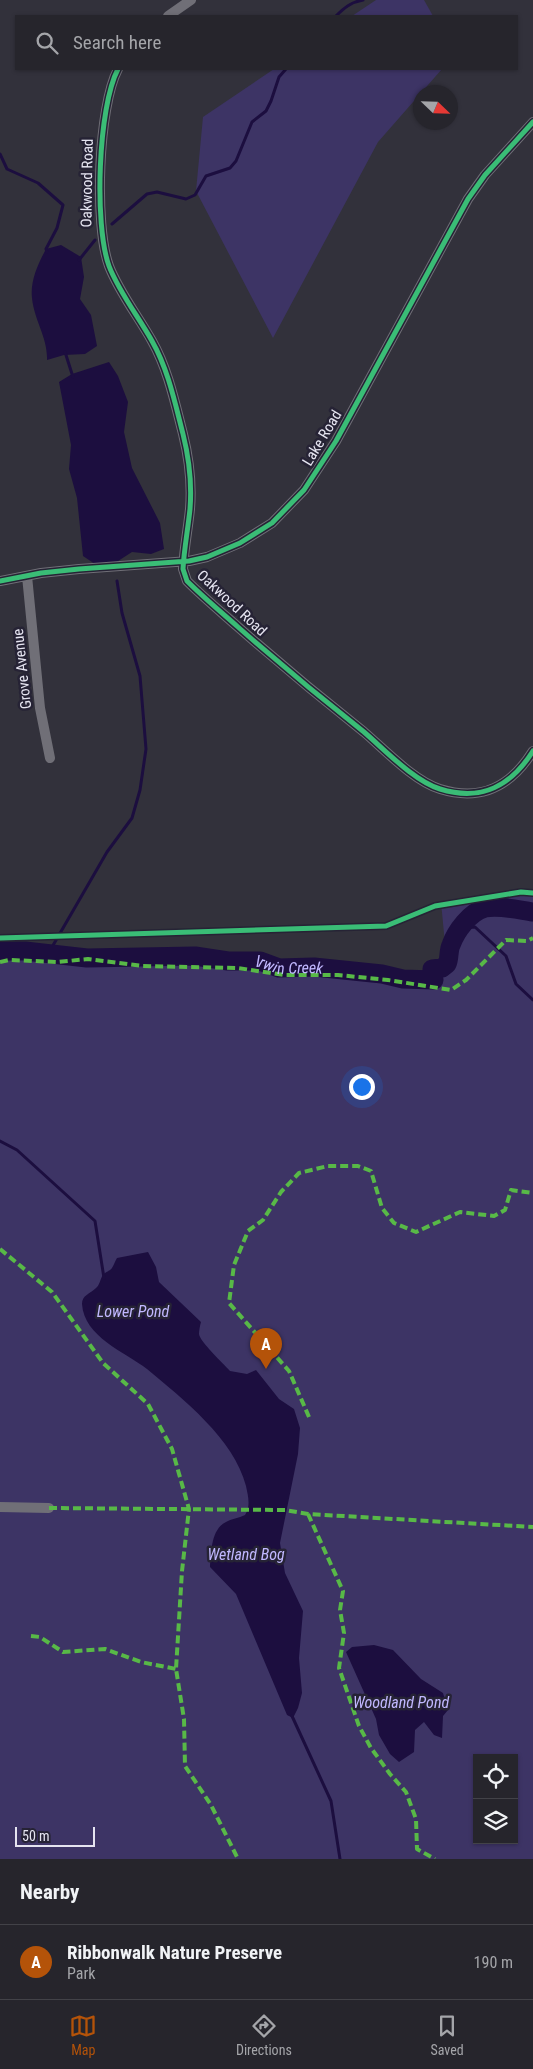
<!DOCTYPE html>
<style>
:root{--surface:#26252c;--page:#2e2d34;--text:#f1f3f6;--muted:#a4a5a9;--line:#424248;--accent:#b45309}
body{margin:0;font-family:"Roboto Condensed",sans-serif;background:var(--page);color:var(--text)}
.controls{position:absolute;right:15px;bottom:15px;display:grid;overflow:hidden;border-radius:0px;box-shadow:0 1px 4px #0004}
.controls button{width:45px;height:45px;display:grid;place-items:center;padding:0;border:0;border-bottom:1px solid var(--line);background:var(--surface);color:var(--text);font:25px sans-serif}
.compass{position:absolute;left:413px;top:85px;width:45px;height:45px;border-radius:50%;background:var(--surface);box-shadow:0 1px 4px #0004;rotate:113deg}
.scale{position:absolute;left:15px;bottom:12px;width:80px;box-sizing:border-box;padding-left:5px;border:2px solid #e5e4f0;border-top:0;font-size:14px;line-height:18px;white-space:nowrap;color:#e5e4f0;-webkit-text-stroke:4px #262335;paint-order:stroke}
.you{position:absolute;left:361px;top:1086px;width:18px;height:18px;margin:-12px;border:4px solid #fff;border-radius:50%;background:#1a73e8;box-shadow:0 0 0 8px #1a73e833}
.badge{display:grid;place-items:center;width:32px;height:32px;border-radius:50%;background:var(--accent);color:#fff;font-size:16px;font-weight:700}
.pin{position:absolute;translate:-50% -41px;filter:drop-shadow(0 1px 2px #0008)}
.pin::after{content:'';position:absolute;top:26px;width:18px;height:15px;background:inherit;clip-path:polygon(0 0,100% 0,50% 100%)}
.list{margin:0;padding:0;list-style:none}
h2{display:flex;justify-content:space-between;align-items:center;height:65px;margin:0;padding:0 20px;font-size:21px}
h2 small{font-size:16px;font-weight:400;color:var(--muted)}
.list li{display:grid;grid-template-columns:32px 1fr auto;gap:15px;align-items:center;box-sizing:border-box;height:75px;padding:0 20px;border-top:1px solid var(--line)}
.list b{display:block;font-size:19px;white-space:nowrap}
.list p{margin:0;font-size:16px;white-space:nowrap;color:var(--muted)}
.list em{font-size:16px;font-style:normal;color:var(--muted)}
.icon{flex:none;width:28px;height:28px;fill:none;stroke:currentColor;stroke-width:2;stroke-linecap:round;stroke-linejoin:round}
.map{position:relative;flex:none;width:533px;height:1859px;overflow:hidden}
.search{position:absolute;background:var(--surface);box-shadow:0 1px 4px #0004;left:15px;right:15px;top:15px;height:55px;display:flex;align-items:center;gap:12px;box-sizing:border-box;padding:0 18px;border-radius:0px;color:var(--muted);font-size:19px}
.sheet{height:140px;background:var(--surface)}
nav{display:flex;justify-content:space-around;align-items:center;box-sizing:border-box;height:70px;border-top:1px solid var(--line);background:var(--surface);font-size:14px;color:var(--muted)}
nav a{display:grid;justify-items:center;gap:2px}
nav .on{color:var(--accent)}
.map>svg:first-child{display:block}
</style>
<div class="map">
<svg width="533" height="1859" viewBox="0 0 533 1859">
<rect width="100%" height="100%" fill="#32313b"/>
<path fill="#3d3465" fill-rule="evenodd" d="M 376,0 L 424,0 L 433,16 L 352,16 Z
M 274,69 L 442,69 L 378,142 L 273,338 L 196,191 L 203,117 Z
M 533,895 L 533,1859 L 0,1859 L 0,951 L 25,951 L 87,958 L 195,956 L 228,961 L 260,961 L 279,968 L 314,967 L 382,974 L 403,979 L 434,980 L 448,975 L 441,902 ZM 477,1758 L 514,1758 L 514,1840 L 477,1840 Z"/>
<path fill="#1c0e3f" d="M 61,245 L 81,257 L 84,277 L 80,299 L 91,315 L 97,346 L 85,354 L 64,355 L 47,360 C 48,338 34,320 32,298 C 30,281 38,264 46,249 Z
M 109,362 L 118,376 L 128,402 L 124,432 L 132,468 L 160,523 L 164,549 L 151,554 L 132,552 L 115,563 L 95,564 L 83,556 L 77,498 L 69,469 L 71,445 L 59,382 L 72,374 Z
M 148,1252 L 156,1267 L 159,1282 L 201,1322 C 200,1325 199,1331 199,1334 C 200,1342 223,1363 230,1371 L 247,1374 L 256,1370 L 279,1399 L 294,1409 L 300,1428 L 298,1454 L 280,1543 L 285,1573 L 303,1611 L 299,1658 L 302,1693 L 298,1708 L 293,1718 L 287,1715 L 236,1594 L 210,1567 C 211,1553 211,1529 226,1522 C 231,1519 239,1518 245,1515 C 251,1506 248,1496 246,1486 C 234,1439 183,1399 147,1369 C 125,1352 84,1337 82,1304 C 82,1295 90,1294 96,1288 C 100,1285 100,1279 103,1275 C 105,1272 110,1271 112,1268 C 114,1265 115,1261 117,1258 Z
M 374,1645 L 393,1650 L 421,1679 L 443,1693 L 448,1710 L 443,1716 L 442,1738 L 434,1735 L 424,1722 L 415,1730 L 414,1752 L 399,1762 L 390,1754 L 379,1735 L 376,1719 L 346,1652 L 352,1647 Z"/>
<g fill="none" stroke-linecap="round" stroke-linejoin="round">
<path stroke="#1c0e3f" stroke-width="3" d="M 336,16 C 344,8 351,2 363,0
M 0,154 L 7,169 L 38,183 L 63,205 L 57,228 L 46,249 L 47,252
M 112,224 L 147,194 L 157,192 L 186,199 L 195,195 L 206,176 L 230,168 L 236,161 L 252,122 L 266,111 L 271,101 L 279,77 L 286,69
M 79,260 L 95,240
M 65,352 L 73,377
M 460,928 L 475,927 L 506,956 L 516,984 L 533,1000
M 48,954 L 107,852 L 132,818 L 140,790 L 146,749 L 140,676 L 122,613 L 117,581
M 0,1141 L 17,1150 L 95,1221 L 104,1278
M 292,1716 L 331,1801 L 340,1859"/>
<path stroke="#1c0e3f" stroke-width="19" id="s1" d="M 0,951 L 25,951 L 87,958 L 195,956 L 228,961 L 260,961 L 279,968 L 314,967 L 382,974 L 403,979 L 434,980 L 432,969 L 442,968 L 447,964 C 450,958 448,951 451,945 C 456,931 470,912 485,908 C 500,905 519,910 533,912"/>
<path stroke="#706f77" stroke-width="10" d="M 168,16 L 191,0
M 118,69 C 98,107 94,225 109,266 C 119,292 138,316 152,341 C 168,369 175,403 183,434 C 189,458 192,484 190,509 C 188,529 184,549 183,569 L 187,581 C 203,597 221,612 238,627 C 279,663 321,698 364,732 C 385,750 414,781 440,789 C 482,802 511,786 533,751
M 27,576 L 40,708 L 50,758
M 0,581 L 41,573 L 79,569 L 189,561 L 207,557 L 240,543 L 272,523 L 304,490 L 336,441 L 468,199 L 485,175 L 533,122
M 0,1507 L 49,1508"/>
<path stroke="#58b947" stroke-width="4" stroke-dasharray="8 4" stroke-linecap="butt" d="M 0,962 L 9,960 L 58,962 L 88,959 L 143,966 L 238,968 L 284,975 L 338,975 L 388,980 L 451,990 L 466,980 L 506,940 L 527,941 L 533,938
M 0,1249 L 52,1292 L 103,1363 L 148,1404 L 172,1449 L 189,1509 L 182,1571 L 176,1669 L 184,1719 L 185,1766 L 211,1805 L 238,1859
M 309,1417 L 289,1371 L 229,1303 L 234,1265 L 248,1231 L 263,1220 L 281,1192 L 299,1173 L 328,1166 L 358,1166 L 371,1171 L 382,1208 L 394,1223 L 416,1232 L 460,1212 L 494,1216 L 505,1210 L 511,1190 L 533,1193
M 49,1508 L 285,1510 L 308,1514 L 533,1527
M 308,1514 L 343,1591 L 340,1610 L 344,1633 L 339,1668 L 359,1726 L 371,1748 L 390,1774 L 406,1792 L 416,1819 L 417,1849 L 435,1859
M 31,1636 L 40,1637 L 63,1652 L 105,1649 L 141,1662 L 176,1669"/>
<g stroke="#262335" stroke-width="8">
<path id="cycleway" d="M 118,69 C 98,107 94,225 109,266 C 119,292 138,316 152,341 C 168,369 175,403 183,434 C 189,458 192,484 190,509 C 188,529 184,549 183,569 L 187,581 C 203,597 221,612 238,627 C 279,663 321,698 364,732 C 385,750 414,781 440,789 C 482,802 511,786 533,751
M 0,581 L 41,573 L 79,569 L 189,561 L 207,557 L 240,543 L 272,523 L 304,490 L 336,441 L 468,199 L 485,175 L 533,122
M 0,938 L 386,926 L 435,906 L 521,892 L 533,893"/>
</g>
<use href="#cycleway" stroke="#3abd76" stroke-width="5"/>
</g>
<g text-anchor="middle" stroke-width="5" stroke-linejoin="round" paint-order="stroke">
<g font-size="15" fill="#e5e4f0" stroke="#262335">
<text transform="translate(87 183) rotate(-89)" y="5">Oakwood Road</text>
<text transform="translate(322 438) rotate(-59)" y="5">Lake Road</text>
<text transform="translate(232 603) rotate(43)" y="5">Oakwood Road</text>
<text transform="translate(22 669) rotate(-96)" y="5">Grove Avenue</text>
</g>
<g font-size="16" font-style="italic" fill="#c1b8ff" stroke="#262335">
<text dy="6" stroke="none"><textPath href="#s1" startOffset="291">Irwin Creek</textPath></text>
<text x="133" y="1317">Lower Pond</text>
<text x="246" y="1560">Wetland Bog</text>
<text x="401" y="1708">Woodland Pond</text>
</g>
</g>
</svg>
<div class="controls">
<button><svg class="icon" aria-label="locate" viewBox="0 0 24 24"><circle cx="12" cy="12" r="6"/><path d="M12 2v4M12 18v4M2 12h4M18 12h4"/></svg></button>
<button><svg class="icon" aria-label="layers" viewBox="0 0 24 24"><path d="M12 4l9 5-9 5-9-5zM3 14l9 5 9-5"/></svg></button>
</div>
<svg class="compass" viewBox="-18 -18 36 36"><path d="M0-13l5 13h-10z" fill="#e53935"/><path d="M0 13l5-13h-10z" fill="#a4a5a9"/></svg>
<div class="scale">50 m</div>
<div class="you"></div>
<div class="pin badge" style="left:266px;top:1369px">A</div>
<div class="search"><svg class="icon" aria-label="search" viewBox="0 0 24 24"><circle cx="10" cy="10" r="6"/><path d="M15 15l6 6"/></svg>Search here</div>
</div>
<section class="sheet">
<h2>Nearby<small></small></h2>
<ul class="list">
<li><span class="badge">A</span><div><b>Ribbonwalk Nature Preserve</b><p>Park</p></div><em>190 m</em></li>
</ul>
</section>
<nav>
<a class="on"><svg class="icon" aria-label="map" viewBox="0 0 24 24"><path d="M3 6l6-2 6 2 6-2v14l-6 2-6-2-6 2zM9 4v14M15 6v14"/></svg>Map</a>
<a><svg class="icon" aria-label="directions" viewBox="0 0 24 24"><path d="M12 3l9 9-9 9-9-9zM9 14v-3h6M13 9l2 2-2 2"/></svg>Directions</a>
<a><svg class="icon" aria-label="saved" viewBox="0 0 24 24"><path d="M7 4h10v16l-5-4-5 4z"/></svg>Saved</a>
</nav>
